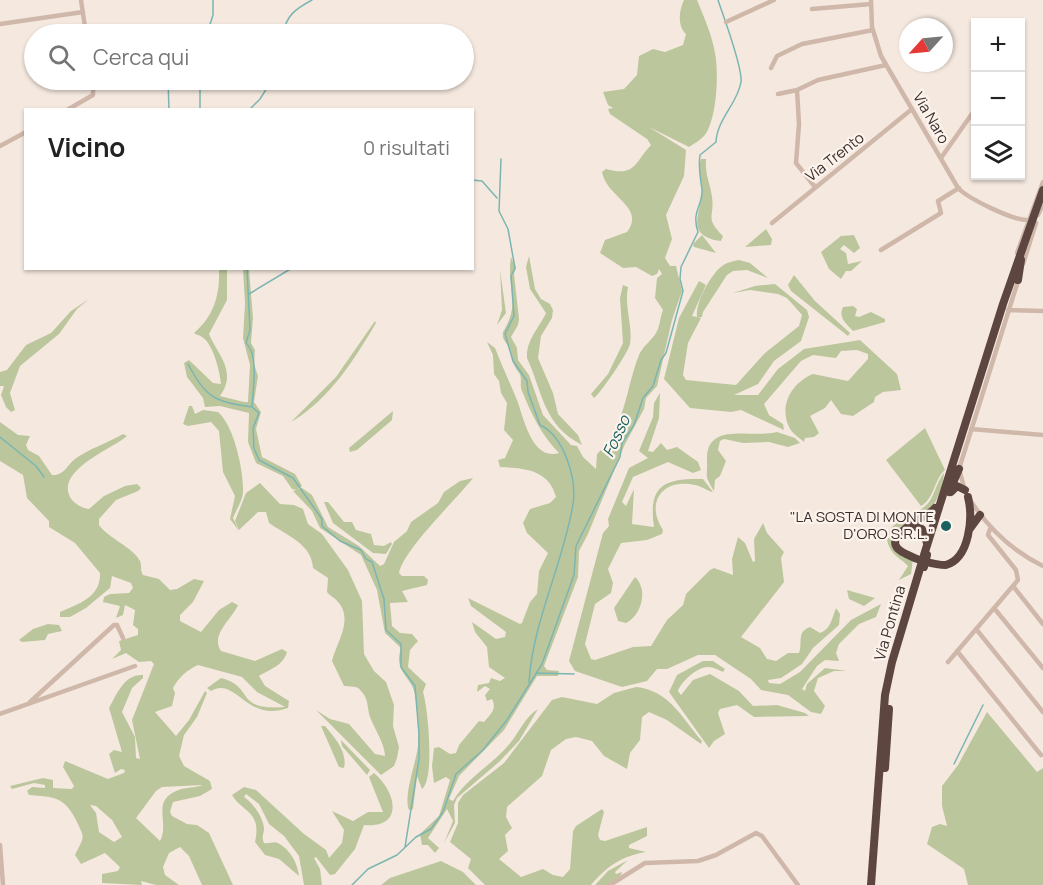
<!DOCTYPE html>
<html lang="it">
<meta charset="utf-8">
<style>
:root{--surface:#fff;--page:#f2f2f2;--text:#222;--muted:#767676;--line:#e0e0e0}
body{margin:0;font-family:Manrope,sans-serif;background:var(--page);color:var(--text)}
.controls{position:absolute;right:18px;top:18px;display:grid;overflow:hidden;border-radius:0px;box-shadow:0 2px 4px #0004}
.controls button{width:54px;height:54px;display:grid;place-items:center;padding:0;border:0;border-bottom:2px solid var(--line);background:var(--surface);color:var(--text);font:30px sans-serif}
.compass{position:absolute;left:899px;top:18px;width:54px;height:54px;border-radius:50%;background:var(--surface);box-shadow:0 2px 4px #0004;rotate:243deg}
.list{margin:0;padding:0;list-style:none}
h2{display:flex;justify-content:space-between;align-items:center;height:78px;margin:0;padding:0 24px;font-size:26px}
h2 small{font-size:20px;font-weight:400;color:var(--muted)}
.icon{flex:none;width:33px;height:33px;fill:none;stroke:currentColor;stroke-width:2;stroke-linecap:round;stroke-linejoin:round}
.map{position:relative;flex:none;width:1043px;height:885px;overflow:hidden}
.search{position:absolute;background:var(--surface);box-shadow:0 2px 4px #0004;left:24px;top:24px;width:450px;height:66px;display:flex;align-items:center;gap:15px;box-sizing:border-box;padding:0 21px;border-radius:33px;color:var(--muted);font-size:22px}
.panel{position:absolute;background:var(--surface);box-shadow:0 2px 4px #0004;left:24px;top:108px;width:450px;height:162px;border-radius:0px}
.map>svg:first-child{display:block}
</style>
<div class="map">
<svg width="1043" height="885" viewBox="0 0 1043 885">
<rect width="100%" height="100%" fill="#f5e9df"/>
<path fill="#bcc69d" fill-rule="evenodd" d="M 684,0 L 697,0 C 704,17 712,35 715,53 C 719,72 717,121 704,136 C 700,140 694,144 689,147 L 649,127 L 686,150 L 684,176 L 666,215 L 672,239 L 665,258 L 670,266 L 676,266 L 682,291 L 672,320 L 657,386 L 646,398 L 644,409 L 625,444 L 588,534 L 579,551 L 578,577 L 544,666 L 547,670 L 559,671 L 558,676 L 537,676 L 504,730 L 459,776 L 449,799 L 453,801 C 468,776 493,765 511,742 C 520,731 525,717 538,709 L 519,741 L 500,761 L 457,798 L 454,805 L 455,823 L 444,843 L 453,821 L 447,809 L 428,838 L 439,848 L 435,853 L 428,845 L 422,845 L 420,834 L 439,816 L 450,780 L 446,777 L 434,783 L 432,766 L 434,748 L 439,747 L 450,754 L 456,753 L 459,745 L 479,721 L 484,722 C 491,714 497,709 492,699 L 487,701 L 485,695 L 490,689 L 485,686 L 477,692 L 478,685 L 489,683 L 491,678 L 500,681 L 505,678 L 489,667 L 487,647 L 475,632 L 472,622 L 496,639 L 505,637 L 506,632 L 471,606 L 468,598 L 520,624 L 522,623 L 530,602 L 537,594 L 539,571 L 548,553 L 527,533 L 523,523 L 530,509 L 550,503 L 556,497 C 549,469 523,468 500,467 L 498,460 L 505,458 L 513,440 L 504,430 L 507,403 L 501,393 L 499,381 L 494,374 L 493,355 L 487,342 L 495,348 C 502,366 510,383 517,400 C 524,419 532,461 559,453 C 541,435 531,413 522,391 C 519,385 523,378 519,373 C 509,358 514,361 509,348 C 506,341 502,341 503,332 C 522,301 506,288 511,257 L 516,268 L 514,274 L 519,319 L 518,325 L 511,337 L 517,348 L 518,360 L 529,375 L 543,415 L 571,445 L 577,446 L 583,457 L 596,469 L 597,454 C 625,430 626,387 639,355 C 642,347 652,340 656,333 C 660,327 660,317 663,310 L 655,298 L 657,278 L 662,274 L 659,269 L 657,274 L 652,276 L 636,267 L 623,268 L 600,253 L 605,240 L 627,232 C 646,207 607,198 602,172 L 606,169 C 636,177 634,163 651,145 L 647,139 L 610,114 L 608,109 L 613,108 L 608,105 L 603,92 L 624,89 L 637,75 L 639,56 L 653,49 L 665,52 L 683,45 L 686,34 C 677,26 679,10 684,0 Z
M 701,159 L 706,159 C 705,176 710,182 712,197 C 715,218 704,217 723,236 L 721,241 C 685,236 700,215 702,193 C 703,181 697,172 701,159 Z
M 766,229 L 772,239 L 771,245 L 745,247 Z
M 702,235 L 716,253 L 694,247 L 693,244 Z
M 854,235 L 860,248 L 854,253 L 844,245 L 840,249 L 846,253 L 848,264 L 862,261 L 851,271 L 846,271 L 841,279 L 829,269 L 821,252 L 841,236 Z
M 529,256 L 535,289 L 541,299 L 550,304 L 553,310 L 552,318 L 541,336 L 538,358 L 553,393 L 558,414 L 578,435 L 582,445 C 543,425 543,393 527,358 C 526,340 539,328 546,313 L 530,289 L 526,267 Z
M 739,260 L 750,263 L 768,278 L 747,270 L 733,271 L 727,275 L 703,312 L 702,317 L 698,317 L 701,318 L 688,343 L 683,375 L 686,380 L 736,385 L 765,353 L 799,326 L 802,315 L 787,298 L 778,294 L 750,290 L 733,293 L 755,286 L 775,284 L 807,310 L 809,317 L 801,341 L 774,361 L 758,384 L 734,395 L 758,395 L 778,369 L 804,349 L 860,340 L 897,374 L 901,390 L 883,392 L 875,397 L 874,402 L 853,416 L 841,414 L 831,400 L 825,408 L 810,416 L 819,433 L 814,437 L 805,438 L 804,442 C 800,438 793,434 790,429 C 778,407 791,383 813,374 L 848,381 L 868,359 L 868,354 L 857,350 L 841,351 L 836,358 L 813,355 L 801,361 L 764,404 L 769,415 L 783,424 L 784,430 L 741,410 L 731,412 L 690,408 L 664,379 L 679,318 L 699,281 L 706,285 L 692,316 L 697,317 C 695,303 712,271 725,264 C 729,262 734,261 739,260 Z
M 219,269 L 227,269 L 227,300 L 209,334 C 217,354 238,371 220,396 L 244,402 L 248,402 L 250,365 L 243,338 L 245,304 L 243,269 L 249,269 L 253,318 L 251,343 L 255,350 L 254,364 L 258,376 L 254,402 L 261,412 L 256,429 L 262,457 L 295,474 L 302,486 L 297,490 L 292,489 L 283,476 L 256,463 L 248,442 L 249,413 L 220,406 L 205,407 L 203,398 L 187,377 L 184,363 L 189,360 L 213,383 L 221,384 C 220,372 213,343 202,337 C 200,335 196,335 194,333 C 214,316 220,295 219,269 Z
M 500,270 L 506,313 L 497,325 L 502,310 Z
M 794,275 L 815,301 L 850,333 L 848,336 L 791,291 L 788,285 Z
M 623,285 L 628,287 C 624,306 633,326 630,344 C 628,353 601,393 594,398 L 591,394 L 608,374 L 623,343 L 620,298 Z
M 89,299 L 77,309 L 59,334 L 20,366 L 10,393 L 15,410 L 11,412 L 6,407 L 1,395 L 4,386 L 0,386 L 0,372 L 7,370 L 26,345 L 51,333 L 71,311 Z
M 853,306 L 857,309 L 855,316 L 859,317 L 871,312 L 885,319 L 885,322 L 853,331 C 846,323 838,318 843,307 Z
M 375,321 L 376,323 C 354,360 329,400 291,422 L 336,377 Z
M 660,393 L 659,418 L 648,451 L 653,452 L 661,443 L 667,450 L 677,447 L 698,462 L 701,470 L 693,473 L 668,462 L 633,477 L 622,502 L 626,506 L 634,489 L 632,524 L 654,527 C 648,485 664,478 703,479 L 713,492 C 707,491 702,486 695,485 C 662,478 645,503 663,530 L 662,534 L 647,540 L 621,543 L 608,569 L 613,583 L 611,593 L 595,604 L 585,644 L 591,659 L 595,660 L 633,647 L 651,646 L 667,620 L 683,605 L 686,594 L 710,570 L 714,568 L 733,575 L 732,559 L 738,537 L 745,543 L 753,562 L 755,561 L 754,539 L 763,523 L 767,533 L 784,552 L 781,558 L 784,582 L 741,637 L 760,648 L 767,659 L 776,661 L 788,653 L 799,653 C 803,643 796,632 810,627 L 820,633 C 831,629 832,618 836,608 L 840,614 L 839,625 L 813,648 L 802,664 L 781,678 L 768,680 L 769,683 L 780,684 L 800,672 L 851,620 L 881,604 L 876,617 L 859,624 L 839,644 L 836,653 L 839,661 L 825,660 L 817,666 L 802,689 L 805,691 L 807,684 L 825,668 L 847,671 L 834,671 L 818,678 L 814,691 L 825,706 L 821,714 L 811,712 L 788,695 L 761,690 L 751,679 L 715,655 L 698,655 L 667,669 L 657,669 L 647,681 L 622,687 L 575,671 L 569,661 L 603,533 L 609,526 L 608,519 L 629,468 L 648,458 L 639,451 L 653,417 L 654,403 Z
M 189,406 L 192,406 L 195,414 L 203,410 L 218,412 C 234,425 244,472 243,492 C 243,500 236,510 233,518 L 239,531 L 230,519 L 235,496 L 223,472 L 219,431 L 211,422 L 188,426 L 183,424 Z
M 393,411 L 392,420 L 357,450 L 350,452 L 349,448 Z
M 0,422 L 18,435 L 30,436 L 26,445 L 28,450 L 39,456 L 52,475 C 64,476 67,465 75,459 C 88,449 108,443 123,434 L 127,436 C 112,449 56,470 70,497 C 74,504 82,508 89,509 L 104,496 L 125,486 L 137,484 L 141,488 L 138,491 L 116,500 L 99,519 L 99,525 C 109,539 133,547 140,561 C 142,565 140,570 143,575 L 159,579 L 170,590 L 177,589 L 194,579 L 204,581 L 193,602 L 180,615 L 180,621 L 201,632 L 219,610 L 232,602 L 238,605 C 232,619 210,635 221,651 L 255,661 L 282,649 L 287,652 C 283,666 270,669 259,676 L 265,686 L 289,701 L 288,708 C 246,723 236,676 211,691 L 207,688 L 221,678 C 256,687 233,711 285,707 L 257,692 L 242,677 L 198,665 C 187,670 179,677 173,688 L 175,693 L 172,706 L 155,712 L 176,736 L 189,720 L 205,691 L 207,693 L 197,717 L 184,735 L 179,756 L 184,766 L 210,781 L 212,789 L 200,796 L 173,802 L 170,812 L 172,816 L 187,824 L 197,825 L 209,833 L 233,885 L 202,885 L 189,856 L 180,847 L 169,853 L 163,867 L 165,875 L 179,885 L 156,885 L 141,881 L 142,885 L 102,883 L 102,874 L 118,871 L 120,867 L 105,853 L 81,864 L 75,855 C 85,835 85,839 76,820 C 64,796 53,797 29,795 L 27,791 L 32,787 L 45,788 L 45,785 L 34,783 L 12,789 L 10,786 L 43,778 L 53,780 L 53,788 L 72,789 L 74,786 L 63,767 L 65,761 L 108,779 L 124,773 L 125,770 L 121,769 L 115,773 L 109,754 L 114,750 L 122,752 L 109,708 C 117,694 124,674 143,675 L 143,678 L 132,688 L 122,712 L 135,737 L 136,758 L 140,759 L 132,720 L 154,664 L 151,661 L 139,662 L 126,653 L 112,659 L 121,650 L 119,641 L 138,635 L 138,629 L 133,625 L 135,610 L 125,605 L 123,615 L 116,618 L 120,606 L 103,602 L 104,597 L 110,594 L 129,593 L 133,588 L 131,583 L 112,576 L 110,588 L 86,608 L 70,617 L 60,617 L 60,612 C 79,604 101,597 100,573 L 75,543 L 49,527 L 49,521 L 27,498 L 23,475 L 0,461 ZM 203,785 C 195,788 184,787 176,791 C 151,802 170,823 160,841 L 136,818 L 156,791 L 162,787 ZM 90,805 L 96,806 L 112,820 L 122,837 L 114,842 L 99,832 L 96,813 Z
M 925,428 L 945,470 C 934,479 935,498 921,506 L 886,460 Z
M 777,432 L 795,438 L 800,443 L 788,447 L 769,442 L 743,443 L 724,439 L 720,441 L 718,450 L 726,461 L 720,476 L 715,480 L 714,491 C 703,473 708,478 707,461 C 705,420 752,439 777,432 Z
M 944,473 C 944,484 935,508 925,516 C 913,524 895,521 894,540 L 913,559 L 911,574 L 899,580 L 908,566 C 903,560 895,557 891,550 C 874,522 917,518 929,502 C 935,494 937,481 944,473 Z
M 473,478 C 456,500 404,549 399,573 L 402,576 L 424,576 L 428,580 L 427,585 L 402,591 L 408,602 L 390,603 L 392,626 L 400,633 L 412,634 L 418,641 L 410,650 L 408,667 L 426,684 L 423,692 C 428,707 435,780 422,789 L 417,776 L 413,809 L 409,810 C 403,796 416,763 418,746 C 419,733 417,708 415,695 C 412,676 393,673 401,648 L 385,633 L 377,590 L 361,555 L 320,528 L 312,511 L 293,491 L 302,488 L 312,495 L 328,527 L 359,546 L 380,566 L 384,564 L 394,542 L 407,531 L 411,522 L 438,503 L 444,492 L 460,481 Z
M 260,483 L 280,504 L 294,505 L 303,509 L 308,524 L 322,534 L 348,570 L 362,601 L 364,654 L 374,671 L 386,682 L 394,705 L 393,726 L 399,747 L 397,758 L 394,766 L 381,775 L 316,710 L 330,719 L 349,724 L 375,754 L 385,756 C 385,744 374,728 370,717 C 367,708 369,699 361,691 C 357,685 350,687 344,686 L 332,661 C 336,643 354,620 338,602 C 335,598 330,596 327,592 L 328,578 L 313,568 C 312,544 286,535 269,523 L 266,512 L 258,512 L 239,530 L 235,521 L 246,493 Z
M 324,502 L 328,502 L 344,522 L 352,522 L 356,530 L 371,534 L 374,545 L 384,546 L 391,542 L 392,544 L 386,554 L 373,553 L 333,523 Z
M 635,577 C 649,590 641,616 626,623 L 618,621 L 614,608 Z
M 847,590 L 875,598 L 864,606 L 849,599 Z
M 48,624 L 59,625 L 62,631 L 48,634 L 45,640 L 22,642 L 19,640 L 33,629 Z
M 703,661 L 713,661 L 725,669 L 723,672 C 719,670 713,667 708,667 C 698,666 680,683 678,691 L 681,695 L 693,680 L 710,674 L 739,691 L 753,706 L 777,705 L 805,713 L 809,716 L 754,717 L 737,705 L 720,709 L 718,713 L 725,734 L 714,741 L 709,748 L 669,692 L 677,675 Z
M 636,687 C 669,690 682,718 702,741 L 701,744 L 667,720 L 649,712 L 642,717 L 640,740 L 630,753 L 627,769 L 604,756 L 592,741 L 576,737 L 566,739 L 551,750 L 542,776 L 507,807 L 506,817 L 512,828 L 505,835 L 508,851 L 499,859 L 521,877 L 543,869 L 553,875 L 563,877 L 570,869 L 573,831 L 576,826 L 602,809 L 604,812 L 598,835 L 600,840 L 605,841 L 647,827 L 647,836 L 629,845 L 629,848 L 646,852 C 622,856 607,866 591,885 L 485,885 L 468,868 L 471,859 L 450,842 L 458,823 L 458,803 L 463,795 L 504,763 L 552,700 L 562,697 L 597,704 L 614,693 Z
M 987,712 L 1037,772 L 1043,768 L 1043,885 L 968,885 L 964,869 L 927,844 L 932,827 L 940,824 L 947,826 L 942,806 L 942,786 L 958,765 Z
M 321,726 L 325,726 C 334,737 348,752 344,768 L 339,767 Z
M 341,740 L 370,770 L 367,775 L 342,746 Z
M 374,773 C 397,792 404,829 364,825 L 355,849 L 335,874 L 330,875 L 316,857 L 314,858 L 320,869 L 322,885 L 304,885 L 299,856 L 284,836 L 269,824 L 259,804 L 246,794 L 244,797 C 253,803 263,817 264,828 C 264,835 261,836 264,843 C 269,844 274,841 278,843 C 290,849 298,864 299,876 L 279,859 L 265,855 L 255,842 C 262,811 242,812 232,795 L 244,787 L 256,790 L 304,834 L 326,850 L 329,858 L 342,843 L 344,830 L 332,811 L 353,821 L 368,812 L 383,812 L 369,777 Z
M 628,860 L 615,872 L 616,874 L 622,872 L 621,875 L 608,885 L 595,885 L 608,871 Z
M 441,861 L 463,872 L 476,885 L 381,885 L 390,878 Z"/>
<g fill="none" stroke-linecap="round" stroke-linejoin="round">
<path stroke="#7bb5b2" stroke-width="1.5" d="M 207,34 L 213,15 L 213,0
M 283,34 C 286,16 295,9 312,0
M 168,80 L 169,110
M 200,110 L 200,80
M 249,110 L 260,99 L 272,80
M 501,159 L 499,211 L 508,229 L 515,268 L 511,276 L 514,316 L 505,334 L 513,361 L 527,381 L 528,392 L 540,425 C 564,436 577,479 573,504 C 563,565 533,620 529,682
M 472,180 L 482,181 L 497,198
M 247,268 L 250,330 L 246,343 C 259,354 253,390 252,406
M 249,294 L 292,268
M 188,364 C 207,399 214,401 252,407
M 252,407 L 259,413 L 253,428 L 254,448 L 259,460 L 293,478 L 322,519 L 322,526 L 340,541 L 361,550 L 366,559 L 372,562 L 384,599 L 386,630 L 401,644 L 401,667 L 415,686 L 419,734 L 419,759 L 405,847
M 0,437 L 36,466 L 44,477
M 536,673 L 574,674
M 954,764 L 983,705
M 352,885 L 368,869 L 397,855 L 416,837 L 431,829 L 443,812 L 456,774 L 483,750 L 507,720 L 542,664 L 574,575 L 576,546 L 620,457 L 622,443 L 634,425 L 643,398 L 653,386 L 661,360 L 666,353 L 683,291 L 680,279 L 681,267 L 698,232 C 691,210 703,207 702,189 C 700,176 698,168 700,155 L 716,142 C 717,119 738,103 741,82 C 743,68 723,15 718,0"/>
<path stroke="#cfb7aa" stroke-width="4.5" d="M 81,0 L 86,34
M 871,0 L 872,27 L 881,56 L 958,188 C 969,199 1012,220 1027,220
M 812,9 L 871,4
M 726,22 L 774,0
M 0,24 L 83,12
M 771,68 L 777,56 L 802,44 L 873,30
M 778,94 L 797,90
M 67,110 L 93,95 L 93,80
M 0,146 L 26,132
M 941,158 L 976,108
M 815,187 L 796,163 L 799,124 L 797,90 L 818,80 L 886,65
M 1038,215 L 1043,204
M 772,223 L 912,109
M 881,250 L 941,213 L 938,201 L 959,188
M 1017,253 L 1043,182
M 1023,264 L 1036,223
M 1008,310 L 1043,311
M 971,429 L 1043,435
M 964,487 L 959,469 L 1018,281
M 970,500 C 989,529 1012,551 1043,566
M 1013,586 L 1043,624
M 994,608 L 1043,668
M 976,629 L 1043,712
M 957,651 L 1041,755
M 948,662 L 1018,580 L 1016,570 L 988,535 L 990,529
M 30,702 L 114,625 L 117,625 L 123,638
M 0,714 L 135,666
M 0,845 L 3,885
M 610,885 L 645,863 L 698,861 L 716,855 L 756,833 L 762,836 L 798,885"/>
<path stroke="#5d4640" stroke-width="8" d="M 1018,280 L 1021,260
M 949,492 L 959,469
M 951,492 L 957,486 L 965,490
M 935,508 C 928,518 872,538 906,554 C 917,560 934,565 946,565 C 970,558 973,517 968,497
M 910,525 L 922,529 L 927,543
M 969,530 L 980,515
M 924,555 L 1003,304 L 1043,190
M 885,768 L 889,709
M 871,885 L 885,695 L 892,662 L 921,565"/>
<path stroke="#5d4640" stroke-width="8" d="M 924,567 L 927,555"/>
</g>
<circle fill="#1b615f" stroke="#fcf3ed" stroke-width="2" cx="946" cy="526" r="6"/>
<g text-anchor="middle" stroke-width="4.5" stroke-linejoin="round" paint-order="stroke">
<g font-size="15" fill="#3c2e2a" stroke="#fcf3ed">
<text transform="translate(931 118) rotate(60)" y="5">Via Naro</text>
<text transform="translate(835 157) rotate(-38)" y="5">Via Trento</text>
<text transform="translate(890 623) rotate(-74)" y="5">Via Pontina</text>
</g>
<g font-size="15" fill="#3c2e2a" stroke="#fcf3ed" text-anchor="end">
<text x="934" y="522">"LA SOSTA DI MONTE<tspan x="934" dy="17">D'ORO S.R.L."</tspan></text>
</g>
<g font-size="16" font-style="italic" fill="#1b615f" stroke="#fcf3ed">
<text transform="translate(616 436) rotate(-65)" y="6">Fosso</text>
</g>
</g>
</svg>
<div class="controls">
<button>+</button>
<button>−</button>
<button><svg class="icon" aria-label="layers" viewBox="0 0 24 24"><path d="M12 4l9 5-9 5-9-5zM3 14l9 5 9-5"/></svg></button>
</div>
<svg class="compass" viewBox="-18 -18 36 36"><path d="M0-13l5 13h-10z" fill="#e53935"/><path d="M0 13l5-13h-10z" fill="#767676"/></svg>
<div class="search"><svg class="icon" aria-label="search" viewBox="0 0 24 24"><circle cx="10" cy="10" r="6"/><path d="M15 15l6 6"/></svg>Cerca qui</div>
<section class="panel">
<h2>Vicino<small>0 risultati</small></h2>
<ul class="list">
</ul>
</section>
</div>
